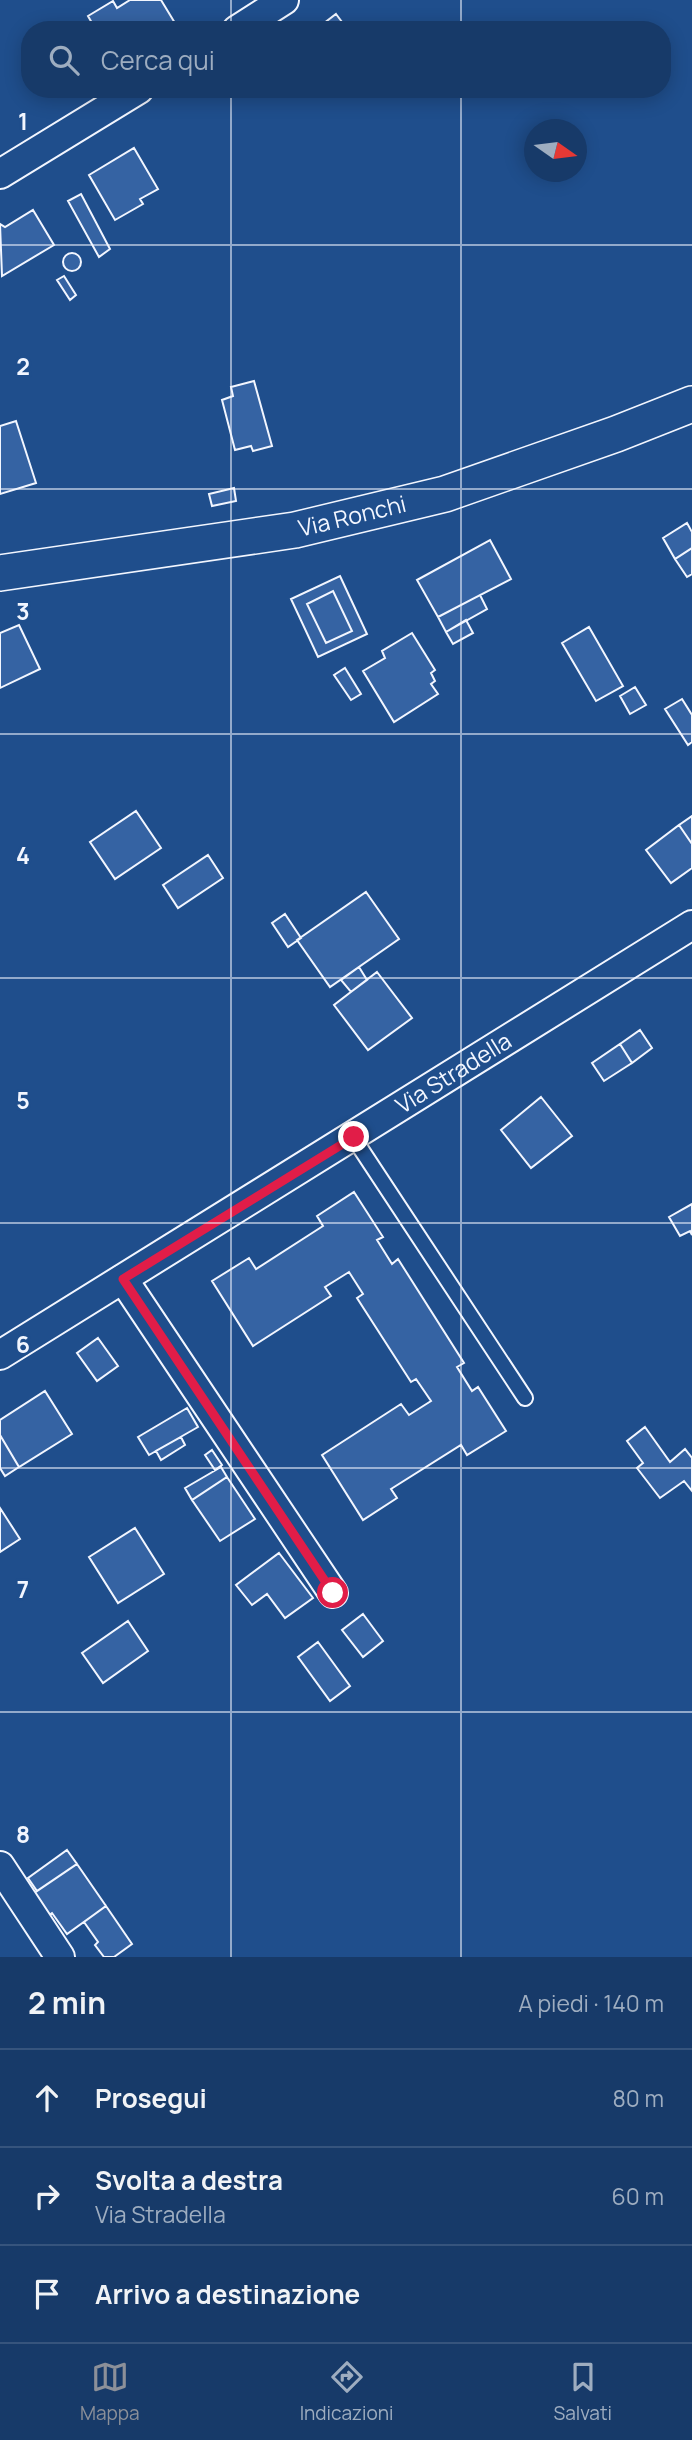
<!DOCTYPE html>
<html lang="it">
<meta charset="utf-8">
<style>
:root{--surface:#173a69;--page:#244571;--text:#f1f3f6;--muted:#9eadc0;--line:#36547d;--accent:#8c9099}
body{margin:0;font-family:Manrope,sans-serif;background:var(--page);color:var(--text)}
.compass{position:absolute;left:524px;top:119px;width:63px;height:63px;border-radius:50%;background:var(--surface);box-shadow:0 4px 18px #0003;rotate:104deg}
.stop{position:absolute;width:21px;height:21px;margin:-16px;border:5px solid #e11d48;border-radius:50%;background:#fff}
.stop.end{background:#e11d48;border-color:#fff;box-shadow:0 2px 7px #0008}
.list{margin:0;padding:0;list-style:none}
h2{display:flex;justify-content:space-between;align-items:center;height:91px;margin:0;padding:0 28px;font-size:30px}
h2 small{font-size:23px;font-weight:400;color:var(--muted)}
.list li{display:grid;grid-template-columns:46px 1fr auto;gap:21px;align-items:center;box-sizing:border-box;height:98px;padding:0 28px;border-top:2px solid var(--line)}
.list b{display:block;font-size:26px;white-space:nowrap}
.list p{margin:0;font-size:23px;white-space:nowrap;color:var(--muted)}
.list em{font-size:23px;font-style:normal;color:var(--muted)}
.icon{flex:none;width:38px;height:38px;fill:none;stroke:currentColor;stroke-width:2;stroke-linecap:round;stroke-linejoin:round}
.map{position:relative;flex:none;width:692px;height:1957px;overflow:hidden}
.search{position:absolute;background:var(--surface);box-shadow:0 4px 18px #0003;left:21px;right:21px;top:21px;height:77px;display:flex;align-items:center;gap:18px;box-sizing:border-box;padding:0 24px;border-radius:28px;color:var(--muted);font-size:26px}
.sheet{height:385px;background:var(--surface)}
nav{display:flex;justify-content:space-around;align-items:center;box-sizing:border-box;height:98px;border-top:2px solid var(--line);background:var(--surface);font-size:19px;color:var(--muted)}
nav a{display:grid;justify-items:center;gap:4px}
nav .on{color:var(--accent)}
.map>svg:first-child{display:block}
</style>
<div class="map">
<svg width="692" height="1957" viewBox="0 0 692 1957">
<rect width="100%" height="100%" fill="#1f4e8c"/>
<path fill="#3563a3" stroke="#f2f6ff" stroke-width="2" fill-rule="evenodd" d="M 130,0 L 161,0 L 178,28 L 96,30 L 88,16 L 113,1 L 117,8 Z
M 336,14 L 348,30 L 315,30 Z
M 134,148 L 158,189 L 140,199 L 143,204 L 115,220 L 89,175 Z
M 81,194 L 110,249 L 99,257 L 68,201 Z
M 33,210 L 54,245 L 2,276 L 0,224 L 5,227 Z
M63 262a9 9 0 1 1 18 0a9 9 0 1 1-18 0Z
M 64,276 L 76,295 L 70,300 L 57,280 Z
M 254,381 L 272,446 L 253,451 L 251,446 L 235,450 L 222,400 L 233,396 L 231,387 Z
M 16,421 L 36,483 L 0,494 L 0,426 Z
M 234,488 L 236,501 L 212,506 L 209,494 Z
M 687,523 L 692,532 L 692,548 L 675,559 L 663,538 Z
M 490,540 L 511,579 L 438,617 L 417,580 Z
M 692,548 L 692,574 L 687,577 L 675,559 Z
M 340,576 L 367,634 L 318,657 L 291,599 ZM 333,591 L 352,631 L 326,643 L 307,604 Z
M 333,591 L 352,631 L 326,643 L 307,604 Z
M 480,595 L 487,609 L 446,632 L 438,617 Z
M 466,620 L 473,633 L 453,644 L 446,632 Z
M 19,625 L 40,669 L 0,688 L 0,633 Z
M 589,627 L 623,686 L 596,701 L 562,643 Z
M 412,633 L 435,670 L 431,673 L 435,681 L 431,684 L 438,694 L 394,722 L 363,671 L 385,658 L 382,651 Z
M 345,668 L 361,694 L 351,700 L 334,675 Z
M 635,687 L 646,705 L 630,714 L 620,696 Z
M 682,699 L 692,715 L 692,742 L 688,745 L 665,709 Z
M 136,811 L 161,848 L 115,879 L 90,842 Z
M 692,816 L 692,844 L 679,825 Z
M 679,825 L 692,844 L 692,868 L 671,883 L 646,850 Z
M 208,855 L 223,878 L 178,908 L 163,885 Z
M 366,892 L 399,939 L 330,987 L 297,940 Z
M 285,914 L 301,938 L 288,947 L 272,923 Z
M 359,967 L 367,980 L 351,992 L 341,980 Z
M 377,972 L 412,1018 L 368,1050 L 334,1005 Z
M 640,1030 L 652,1048 L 632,1063 L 620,1044 Z
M 620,1044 L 632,1063 L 604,1081 L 592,1063 Z
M 541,1097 L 572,1136 L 531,1168 L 501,1130 Z
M 354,1192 L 383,1237 L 377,1240 L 392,1264 L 398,1259 L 464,1363 L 457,1367 L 472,1391 L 478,1387 L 506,1431 L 467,1455 L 461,1445 L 391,1489 L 397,1498 L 363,1520 L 322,1455 L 401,1404 L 409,1415 L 431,1401 L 416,1379 L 411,1382 L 357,1298 L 363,1294 L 349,1272 L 325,1287 L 331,1296 L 253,1346 L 212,1281 L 249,1258 L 256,1269 L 323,1226 L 317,1216 Z
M 692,1204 L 692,1235 L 690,1231 L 680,1236 L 669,1217 Z
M 98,1338 L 118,1366 L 97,1381 L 77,1353 Z
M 45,1391 L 72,1434 L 19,1467 L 0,1435 L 0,1420 Z
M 187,1408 L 198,1427 L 149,1455 L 138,1437 Z
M 645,1427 L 670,1462 L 685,1449 L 692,1458 L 692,1491 L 684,1481 L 660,1498 L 637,1468 L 643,1463 L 627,1441 Z
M 0,1435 L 19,1467 L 5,1476 L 0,1468 Z
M 181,1437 L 185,1445 L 161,1460 L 156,1451 Z
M 212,1450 L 222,1465 L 215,1470 L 205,1455 Z
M 221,1467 L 227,1477 L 192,1500 L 185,1488 Z
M 227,1477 L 255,1519 L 220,1541 L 192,1500 Z
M 0,1508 L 20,1539 L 0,1552 Z
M 135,1528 L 164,1574 L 118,1603 L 89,1557 Z
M 279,1553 L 313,1598 L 285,1618 L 267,1594 L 252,1605 L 236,1585 Z
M 363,1614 L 383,1641 L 363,1657 L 342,1630 Z
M 128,1621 L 148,1651 L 103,1683 L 82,1653 Z
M 318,1642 L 350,1686 L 330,1701 L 298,1657 Z
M 67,1850 L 77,1864 L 37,1891 L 28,1878 Z
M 77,1864 L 106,1906 L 67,1934 L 52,1913 L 46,1917 L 31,1895 Z
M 106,1906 L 132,1944 L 114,1957 L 104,1957 L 95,1945 L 98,1942 L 84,1922 Z"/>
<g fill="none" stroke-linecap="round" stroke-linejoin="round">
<g stroke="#f2f6ff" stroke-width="18">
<path id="service" d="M 353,1137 L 525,1398"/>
</g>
<g stroke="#f2f6ff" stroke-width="32">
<g id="minor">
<path d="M 237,30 L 284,0"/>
<path d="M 0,174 L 139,89"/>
<path d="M 123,1279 L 333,1593"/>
<path id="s1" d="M 0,1355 L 692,925"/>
<path d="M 0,1866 L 60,1957"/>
</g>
</g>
<g stroke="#f2f6ff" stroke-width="38">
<g id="tertiary">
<path id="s2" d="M 0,573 L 295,530 L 445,494 L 616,434 L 692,404"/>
</g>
</g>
<use href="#service" stroke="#1f4e8c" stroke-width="14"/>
<use href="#minor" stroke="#1f4e8c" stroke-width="28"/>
<use href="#tertiary" stroke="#1f4e8c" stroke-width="35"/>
</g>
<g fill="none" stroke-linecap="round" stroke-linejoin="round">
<path stroke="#e11d48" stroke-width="9" d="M 333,1593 L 123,1279 L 354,1137"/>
</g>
<path fill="none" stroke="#f2f6ff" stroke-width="2" stroke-opacity="0.55" d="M 231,0 L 231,30M 461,0 L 461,30M 231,89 L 231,1957M 461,89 L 461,1957M 0,245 L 692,245M 0,489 L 692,489M 0,734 L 692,734M 0,978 L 692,978M 0,1223 L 692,1223M 0,1468 L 692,1468M 0,1712 L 692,1712"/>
<g text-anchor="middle" stroke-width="5" stroke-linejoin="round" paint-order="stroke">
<g font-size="23" fill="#f2f6ff" stroke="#1f4e8c">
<text dy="8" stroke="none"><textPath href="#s2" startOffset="357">Via Ronchi</textPath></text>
<text dy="8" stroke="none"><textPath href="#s1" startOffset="534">Via Stradella</textPath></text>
</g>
</g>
<g font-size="23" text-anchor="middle" font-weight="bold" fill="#f2f6ff" stroke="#1f4e8c" stroke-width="5" stroke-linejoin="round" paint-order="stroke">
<text x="23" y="130">1</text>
<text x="23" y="375">2</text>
<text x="23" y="620">3</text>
<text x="23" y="864">4</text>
<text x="23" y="1109">5</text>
<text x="23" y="1353">6</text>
<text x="23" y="1598">7</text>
<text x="23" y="1843">8</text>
</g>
</svg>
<svg class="compass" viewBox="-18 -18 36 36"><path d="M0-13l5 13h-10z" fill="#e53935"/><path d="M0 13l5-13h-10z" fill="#9eadc0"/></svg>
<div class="stop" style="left:333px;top:1593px"></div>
<div class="stop end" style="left:354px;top:1137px"></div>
<div class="search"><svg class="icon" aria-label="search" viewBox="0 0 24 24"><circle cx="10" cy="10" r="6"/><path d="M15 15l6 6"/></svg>Cerca qui</div>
</div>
<section class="sheet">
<h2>2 min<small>A piedi · 140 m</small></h2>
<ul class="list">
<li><svg class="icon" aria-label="ahead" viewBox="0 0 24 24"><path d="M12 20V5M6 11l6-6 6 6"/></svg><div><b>Prosegui</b></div><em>80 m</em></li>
<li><svg class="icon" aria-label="right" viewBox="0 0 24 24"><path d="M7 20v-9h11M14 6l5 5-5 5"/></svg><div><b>Svolta a destra</b><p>Via Stradella</p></div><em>60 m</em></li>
<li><svg class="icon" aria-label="arrive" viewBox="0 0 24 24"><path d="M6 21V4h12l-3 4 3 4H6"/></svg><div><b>Arrivo a destinazione</b></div></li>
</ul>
</section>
<nav>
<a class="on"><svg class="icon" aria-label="map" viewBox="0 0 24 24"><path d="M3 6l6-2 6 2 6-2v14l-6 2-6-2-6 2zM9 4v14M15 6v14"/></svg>Mappa</a>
<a><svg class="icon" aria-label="directions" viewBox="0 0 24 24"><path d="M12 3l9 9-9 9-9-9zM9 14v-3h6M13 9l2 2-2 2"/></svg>Indicazioni</a>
<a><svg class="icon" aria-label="saved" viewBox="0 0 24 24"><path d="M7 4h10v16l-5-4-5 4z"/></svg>Salvati</a>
</nav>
